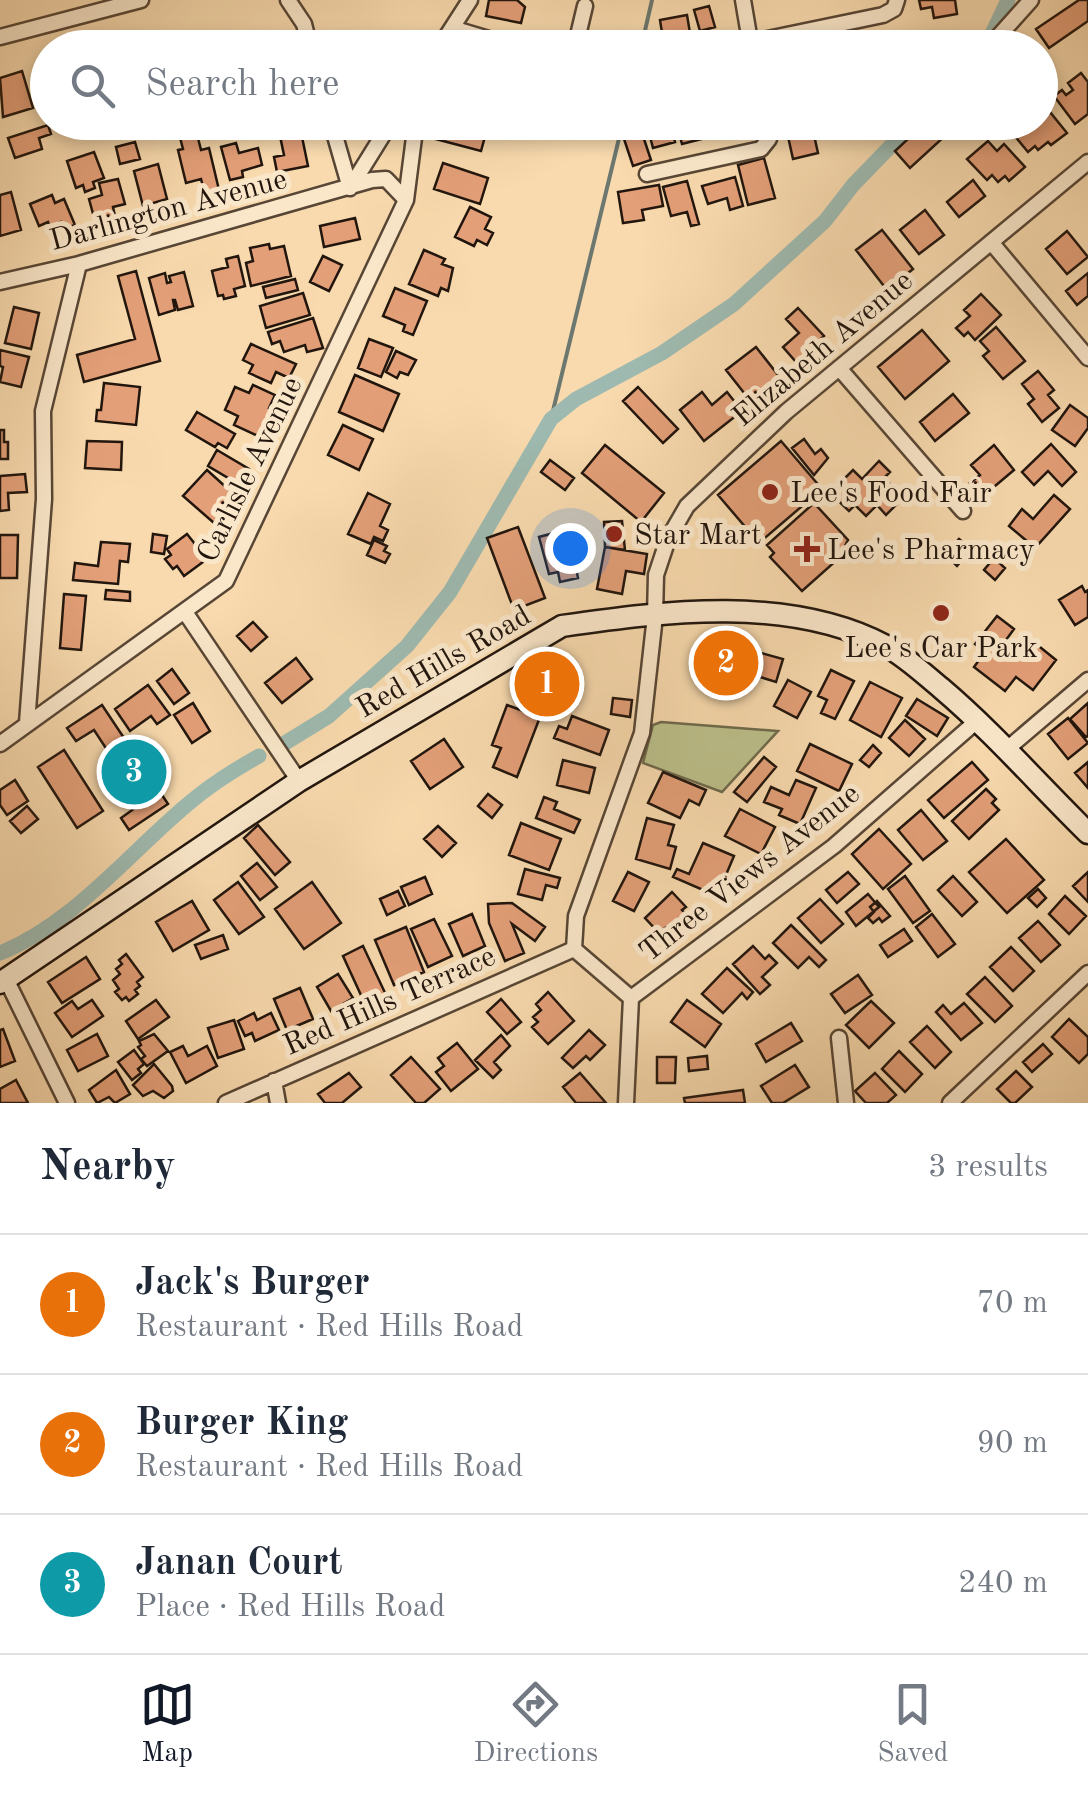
<!DOCTYPE html>
<meta charset="utf-8">
<style>
:root{--surface:#fff;--page:#f2f2f3;--text:#1f2937;--muted:#747a83;--line:#e0e1e3;--accent:#111827}
body{margin:0;font-family:"Old Standard TT",serif;background:var(--page);color:var(--text)}
.you{position:absolute;left:570px;top:548px;width:35px;height:35px;margin:-25px;border:8px solid #fff;border-radius:50%;background:#1a73e8;box-shadow:0 0 0 15px #1a73e833}
.badge{display:grid;place-items:center;width:65px;height:65px;border-radius:50%;background:var(--accent);color:#fff;font-size:32px;font-weight:700}
.pin{position:absolute;translate:-50% -50%;border:5px solid #fff;box-shadow:0 2px 10px #0006}
.list{margin:0;padding:0;list-style:none}
h2{display:flex;justify-content:space-between;align-items:center;height:130px;margin:0;padding:0 40px;font-size:42px}
h2 small{font-size:32px;font-weight:400;color:var(--muted)}
.list li{display:grid;grid-template-columns:65px 1fr auto;gap:30px;align-items:center;box-sizing:border-box;height:140px;padding:0 40px;border-top:2px solid var(--line)}
.list b{display:block;font-size:38px;white-space:nowrap}
.list p{margin:0;font-size:32px;white-space:nowrap;color:var(--muted)}
.list em{font-size:32px;font-style:normal;color:var(--muted)}
.icon{flex:none;width:55px;height:55px;fill:none;stroke:currentColor;stroke-width:2;stroke-linecap:round;stroke-linejoin:round}
.map{position:relative;flex:none;width:1088px;height:1103px;overflow:hidden}
.search{position:absolute;background:var(--surface);box-shadow:0 5px 15px #0003;left:30px;right:30px;top:30px;height:110px;display:flex;align-items:center;gap:25px;box-sizing:border-box;padding:0 35px;border-radius:55px;color:var(--muted);font-size:38px}
.sheet{height:550px;background:var(--surface)}
nav{display:flex;justify-content:space-around;align-items:center;box-sizing:border-box;height:140px;border-top:2px solid var(--line);background:var(--surface);font-size:28px;color:var(--muted)}
nav a{display:grid;justify-items:center;gap:5px}
nav .on{color:var(--accent)}
.map>svg:first-child{display:block}
</style>
<div class="map">
<svg width="1088" height="1103" viewBox="0 0 1088 1103">
<rect width="100%" height="100%" fill="#f8daae"/>
<filter id="stains"><feTurbulence type="fractalNoise" baseFrequency=".002" numOctaves="4"/><feColorMatrix values="0 0 0 0 .2 0 0 0 0 .09 0 0 0 0 .02 0 0 0 .5 -.17"/></filter>
<radialGradient id="worn" r=".72"><stop offset=".6" stop-color="#630" stop-opacity="0"/><stop offset="1" stop-color="#630" stop-opacity=".3"/></radialGradient>
<path fill="#bcc08b" stroke="#6e6a4c" stroke-width="2.5" d="M 661,722 L 778,731 L 722,792 L 643,763 L 653,725 Z"/>
<g fill="none" stroke-linecap="round" stroke-linejoin="round">
<path stroke="#6c786f" stroke-width="4" d="M 641,48 L 652,0
M 551,419 L 623,122"/>
<path stroke="#9ebab0" stroke-width="15" d="M 981,48 L 991,36 L 1008,0
M 285,743 L 329,716 L 407,646 L 450,592 L 551,419 L 576,399 L 662,353 L 734,304 L 825,221 L 853,185 L 914,122
M 0,953 C 74,923 128,854 188,804 C 210,785 234,770 259,756"/>
</g>
<path fill="#e39f78" stroke="#21150d" stroke-width="2.5" d="M 489,0 L 517,0 L 525,7 L 521,23 L 486,16 Z
M 919,0 L 955,0 L 957,14 L 934,18 L 932,7 L 921,9 Z
M 1079,0 L 1088,0 L 1088,21 L 1049,48 L 1036,29 Z
M 709,6 L 715,27 L 700,31 L 694,10 Z
M 687,15 L 690,33 L 663,39 L 660,20 Z
M 357,32 L 361,48 L 333,48 L 331,38 Z
M 22,71 L 33,108 L 3,117 L 0,78 Z
M 1081,73 L 1088,82 L 1088,114 L 1075,124 L 1054,96 L 1062,90 L 1066,95 L 1073,90 L 1068,83 Z
M 1050,112 L 1067,133 L 1051,145 L 1048,142 L 1038,150 L 1035,146 L 1028,152 L 1009,129 L 1017,122 L 1040,122 Z
M 436,122 L 489,122 L 481,151 L 432,138 Z
M 676,122 L 709,122 L 713,136 L 682,144 Z
M 846,122 L 868,122 L 869,126 L 848,132 Z
M 926,122 L 934,122 L 946,135 L 910,168 L 895,151 Z
M 670,123 L 675,142 L 653,148 L 648,129 Z
M 639,124 L 651,160 L 633,166 L 621,130 Z
M 48,125 L 51,134 L 39,138 L 42,149 L 15,158 L 8,138 Z
M 195,126 L 201,150 L 209,148 L 219,190 L 205,194 L 201,179 L 186,183 L 178,150 L 183,149 L 178,130 Z
M 812,126 L 818,153 L 793,159 L 787,132 Z
M 301,132 L 308,166 L 277,172 L 274,157 L 284,155 L 280,136 Z
M 988,141 L 997,151 L 1004,144 L 1025,167 L 1009,181 L 1005,176 L 998,182 L 992,175 L 987,180 L 967,159 Z
M 135,142 L 140,159 L 120,164 L 116,147 Z
M 236,143 L 239,153 L 258,148 L 262,165 L 242,171 L 243,177 L 230,180 L 221,147 Z
M 94,152 L 104,178 L 93,182 L 95,188 L 85,192 L 83,185 L 76,188 L 67,161 Z
M 764,158 L 775,198 L 748,205 L 738,165 Z
M 443,163 L 488,178 L 480,204 L 434,189 Z
M 158,164 L 167,199 L 143,206 L 134,171 Z
M 735,177 L 743,206 L 730,210 L 727,198 L 708,204 L 702,186 Z
M 118,179 L 125,204 L 113,207 L 115,216 L 95,221 L 89,199 L 102,195 L 99,183 Z
M 973,180 L 985,196 L 959,217 L 947,202 Z
M 687,181 L 699,224 L 691,226 L 687,212 L 671,216 L 663,187 Z
M 659,185 L 663,206 L 642,210 L 644,220 L 623,223 L 618,192 Z
M 11,192 L 21,230 L 0,236 L 0,195 Z
M 52,195 L 55,203 L 64,199 L 75,225 L 64,229 L 61,222 L 50,227 L 48,222 L 39,226 L 30,204 Z
M 470,207 L 491,217 L 485,229 L 493,233 L 487,245 L 477,240 L 474,246 L 455,237 Z
M 925,210 L 944,235 L 919,254 L 900,230 Z
M 355,218 L 360,239 L 324,247 L 320,226 Z
M 882,230 L 913,269 L 887,290 L 856,250 Z
M 1067,231 L 1088,257 L 1067,274 L 1046,249 Z
M 269,244 L 270,249 L 284,246 L 291,276 L 251,286 L 246,263 L 253,261 L 250,248 Z
M 424,250 L 445,259 L 442,264 L 453,268 L 448,291 L 441,288 L 438,296 L 409,284 Z
M 238,256 L 245,286 L 234,289 L 236,296 L 224,299 L 223,295 L 218,296 L 212,271 L 228,267 L 226,259 Z
M 323,256 L 342,265 L 329,291 L 310,282 Z
M 136,271 L 160,361 L 84,382 L 77,355 L 135,339 L 118,276 Z
M 184,272 L 193,306 L 178,310 L 175,300 L 173,300 L 175,310 L 159,315 L 149,278 L 165,273 L 167,283 L 171,282 L 169,276 Z
M 1088,273 L 1088,296 L 1077,305 L 1066,291 Z
M 295,279 L 298,290 L 266,298 L 263,287 Z
M 395,288 L 427,301 L 413,335 L 403,331 L 405,325 L 383,316 Z
M 303,293 L 310,315 L 266,328 L 260,306 Z
M 981,294 L 1001,315 L 975,340 L 968,332 L 964,336 L 956,328 L 970,316 L 964,310 Z
M 14,307 L 39,313 L 31,349 L 5,343 Z
M 798,308 L 824,336 L 796,362 L 783,347 L 799,333 L 786,319 Z
M 313,318 L 323,348 L 307,352 L 305,345 L 284,352 L 280,341 L 272,344 L 268,332 Z
M 996,327 L 1025,361 L 1003,379 L 983,356 L 989,351 L 980,341 Z
M 922,330 L 949,361 L 905,399 L 878,367 Z
M 369,339 L 393,348 L 381,377 L 358,368 Z
M 251,344 L 296,364 L 289,378 L 276,372 L 271,383 L 249,373 L 253,365 L 243,360 Z
M 756,347 L 782,380 L 752,403 L 726,370 Z
M 0,350 L 29,357 L 21,387 L 0,382 L 3,367 L 0,366 Z
M 396,351 L 416,360 L 408,375 L 400,372 L 397,378 L 386,372 Z
M 1038,371 L 1054,390 L 1048,395 L 1059,408 L 1042,422 L 1028,404 L 1034,399 L 1022,384 Z
M 355,375 L 399,394 L 383,431 L 339,412 Z
M 104,383 L 140,387 L 136,425 L 96,421 L 97,410 L 101,410 Z
M 253,385 L 275,395 L 269,408 L 278,412 L 271,428 L 263,425 L 258,436 L 234,425 L 238,416 L 225,410 L 235,387 L 249,393 Z
M 638,387 L 678,429 L 663,443 L 623,401 Z
M 702,392 L 712,405 L 727,392 L 742,411 L 704,441 L 680,410 Z
M 953,394 L 969,413 L 935,441 L 920,422 Z
M 1070,405 L 1088,418 L 1088,428 L 1075,446 L 1052,430 Z
M 197,412 L 235,434 L 227,448 L 218,443 L 215,447 L 186,430 Z
M 343,425 L 373,439 L 359,470 L 328,455 Z
M 0,430 L 4,430 L 4,442 L 8,442 L 8,459 L 0,459 Z
M 804,439 L 815,454 L 821,449 L 828,458 L 814,475 L 792,448 Z
M 87,441 L 122,442 L 121,470 L 85,468 Z
M 781,441 L 822,489 L 759,543 L 718,495 Z
M 1051,444 L 1076,472 L 1062,486 L 1048,471 L 1034,485 L 1022,472 Z
M 605,445 L 664,493 L 641,522 L 582,473 Z
M 994,445 L 1014,470 L 982,497 L 970,483 L 980,475 L 971,465 Z
M 217,450 L 249,469 L 240,485 L 208,466 Z
M 550,460 L 574,478 L 565,490 L 541,472 Z
M 879,461 L 890,472 L 884,478 L 890,484 L 887,487 L 901,500 L 886,515 L 877,505 L 866,516 L 855,505 L 849,511 L 830,493 L 853,470 L 862,479 Z
M 207,470 L 237,497 L 214,523 L 183,496 Z
M 25,474 L 27,492 L 8,493 L 9,510 L 0,511 L 0,476 Z
M 368,493 L 390,504 L 380,526 L 388,530 L 383,541 L 374,537 L 371,544 L 348,534 Z
M 1054,495 L 1070,509 L 1035,548 L 1009,526 L 1022,509 L 1033,519 Z
M 814,503 L 848,540 L 838,559 L 802,591 L 770,557 L 774,553 L 767,545 Z
M 622,521 L 625,550 L 605,547 L 604,522 Z
M 518,527 L 545,598 L 514,610 L 487,538 Z
M 576,527 L 586,565 L 576,568 L 578,578 L 560,582 L 558,572 L 549,574 L 539,537 Z
M 153,534 L 167,536 L 164,554 L 151,552 Z
M 187,534 L 207,559 L 184,576 L 177,566 L 173,569 L 165,559 L 171,555 L 167,549 Z
M 0,535 L 18,535 L 17,578 L 0,578 Z
M 959,539 L 971,549 L 957,566 L 945,555 Z
M 374,540 L 387,546 L 384,551 L 390,554 L 385,563 L 367,555 Z
M 101,542 L 130,544 L 128,562 L 120,561 L 118,584 L 73,580 L 75,563 L 98,566 Z
M 605,547 L 647,554 L 644,574 L 626,571 L 622,594 L 597,589 Z
M 994,558 L 1005,568 L 995,580 L 984,570 Z
M 1082,586 L 1085,592 L 1088,590 L 1088,617 L 1075,625 L 1059,600 Z
M 106,590 L 130,592 L 130,601 L 105,599 Z
M 64,594 L 86,596 L 81,650 L 60,648 Z
M 997,616 L 1014,629 L 1006,640 L 1025,655 L 1035,643 L 1056,660 L 1033,690 L 1016,677 L 1005,691 L 974,667 L 985,652 L 975,644 Z
M 253,622 L 267,637 L 251,651 L 237,636 Z
M 720,633 L 747,641 L 733,692 L 706,685 Z
M 754,651 L 783,659 L 776,682 L 747,673 Z
M 296,658 L 312,679 L 282,703 L 265,683 Z
M 546,661 L 562,666 L 547,707 L 532,701 Z
M 172,669 L 189,693 L 174,704 L 157,681 Z
M 831,670 L 854,681 L 835,719 L 821,713 L 827,700 L 818,696 Z
M 788,680 L 811,692 L 797,718 L 774,706 Z
M 870,682 L 902,698 L 881,737 L 850,720 Z
M 148,685 L 170,715 L 157,724 L 151,716 L 130,731 L 115,709 Z
M 613,698 L 632,700 L 630,717 L 611,714 Z
M 917,699 L 948,718 L 937,736 L 906,716 Z
M 193,703 L 210,731 L 192,743 L 174,715 Z
M 1088,703 L 1088,736 L 1086,737 L 1070,719 Z
M 102,705 L 168,804 L 129,830 L 121,818 L 142,803 L 94,730 L 76,741 L 67,728 Z
M 507,705 L 540,717 L 517,777 L 493,767 L 501,748 L 492,745 Z
M 572,716 L 609,730 L 600,755 L 554,738 L 559,726 L 567,729 Z
M 1068,718 L 1088,743 L 1068,759 L 1048,734 Z
M 905,720 L 925,739 L 909,756 L 889,738 Z
M 444,739 L 463,767 L 430,789 L 411,761 Z
M 810,744 L 852,764 L 839,791 L 797,771 Z
M 873,745 L 881,753 L 869,767 L 860,760 Z
M 64,750 L 103,811 L 77,828 L 38,767 Z
M 764,757 L 776,767 L 747,802 L 734,792 Z
M 563,760 L 595,768 L 589,793 L 557,785 Z
M 972,762 L 988,780 L 944,818 L 928,800 Z
M 1088,762 L 1088,788 L 1075,773 Z
M 663,772 L 706,790 L 699,805 L 689,800 L 680,818 L 648,803 Z
M 15,780 L 28,801 L 7,815 L 0,805 L 0,790 Z
M 796,780 L 816,788 L 800,824 L 779,815 L 782,809 L 764,802 L 771,787 L 789,795 Z
M 986,789 L 996,799 L 992,803 L 999,810 L 969,839 L 952,821 Z
M 488,794 L 502,805 L 492,818 L 478,806 Z
M 544,797 L 557,802 L 554,809 L 580,820 L 574,833 L 536,818 Z
M 27,806 L 38,819 L 21,833 L 10,821 Z
M 740,809 L 775,827 L 761,854 L 725,836 Z
M 921,810 L 947,841 L 923,860 L 898,830 Z
M 647,818 L 674,825 L 668,845 L 676,847 L 670,869 L 636,859 Z
M 521,823 L 561,839 L 549,870 L 509,855 Z
M 258,825 L 290,862 L 275,875 L 244,838 Z
M 438,826 L 456,843 L 442,857 L 424,839 Z
M 879,829 L 911,864 L 883,889 L 852,854 Z
M 1006,839 L 1044,880 L 1007,913 L 969,872 Z
M 703,843 L 734,856 L 717,896 L 673,877 L 677,869 L 689,874 Z
M 257,863 L 277,887 L 260,900 L 241,876 Z
M 525,869 L 560,878 L 557,888 L 546,885 L 542,900 L 518,894 Z
M 628,872 L 649,882 L 634,911 L 613,901 Z
M 848,872 L 859,884 L 837,903 L 826,890 Z
M 1088,872 L 1088,902 L 1073,886 Z
M 905,876 L 930,911 L 913,923 L 888,889 Z
M 953,876 L 977,902 L 962,916 L 938,890 Z
M 425,877 L 432,894 L 409,905 L 401,887 Z
M 238,882 L 264,917 L 239,934 L 214,900 Z
M 312,882 L 341,923 L 304,949 L 275,909 Z
M 1038,889 L 1046,898 L 1037,907 L 1028,898 Z
M 398,891 L 405,906 L 387,915 L 380,899 Z
M 672,892 L 686,907 L 682,910 L 689,918 L 671,935 L 665,928 L 659,933 L 645,918 Z
M 868,894 L 879,907 L 856,926 L 846,912 Z
M 1065,896 L 1086,916 L 1069,934 L 1049,914 Z
M 820,899 L 843,924 L 821,943 L 798,918 Z
M 192,901 L 209,930 L 173,951 L 156,922 Z
M 877,901 L 890,916 L 882,922 L 879,918 L 873,923 L 868,918 L 874,912 L 870,907 Z
M 512,903 L 545,927 L 535,941 L 512,924 L 524,953 L 505,961 L 489,923 L 488,904 Z
M 472,914 L 485,946 L 463,956 L 449,924 Z
M 932,914 L 955,944 L 938,957 L 916,927 Z
M 434,919 L 452,956 L 428,967 L 411,929 Z
M 1038,921 L 1060,945 L 1041,962 L 1019,938 Z
M 791,925 L 826,960 L 819,967 L 809,957 L 798,968 L 773,943 Z
M 406,927 L 424,972 L 394,985 L 375,940 Z
M 904,929 L 912,941 L 888,957 L 880,945 Z
M 223,935 L 228,949 L 201,959 L 195,945 Z
M 363,946 L 387,997 L 366,1006 L 343,956 Z
M 753,946 L 765,959 L 769,955 L 777,963 L 762,977 L 770,985 L 760,994 L 733,964 Z
M 1011,947 L 1034,971 L 1013,991 L 990,967 Z
M 126,954 L 143,977 L 137,982 L 140,986 L 135,990 L 138,994 L 129,1001 L 126,997 L 122,1000 L 115,992 L 119,989 L 113,980 L 120,974 L 116,969 L 122,964 L 119,960 Z
M 86,957 L 100,979 L 62,1003 L 48,982 Z
M 727,968 L 753,992 L 747,999 L 742,993 L 723,1013 L 702,994 Z
M 338,974 L 353,998 L 331,1011 L 317,987 Z
M 858,975 L 872,995 L 845,1013 L 831,994 Z
M 985,977 L 1012,1006 L 995,1022 L 967,994 Z
M 300,988 L 313,1019 L 287,1030 L 274,999 Z
M 548,992 L 574,1021 L 548,1044 L 532,1027 L 538,1022 L 533,1017 L 541,1010 L 536,1004 Z
M 501,999 L 521,1022 L 507,1034 L 487,1012 Z
M 92,1000 L 103,1016 L 72,1037 L 55,1013 L 72,1001 L 78,1009 Z
M 156,1000 L 169,1017 L 138,1039 L 126,1021 Z
M 687,1000 L 721,1024 L 705,1047 L 671,1022 Z
M 871,1001 L 894,1023 L 869,1048 L 846,1025 Z
M 964,1003 L 982,1023 L 961,1040 L 936,1012 L 943,1005 L 951,1014 Z
M 254,1013 L 257,1020 L 271,1013 L 279,1030 L 255,1041 L 252,1033 L 245,1036 L 238,1021 Z
M 1069,1019 L 1088,1037 L 1088,1054 L 1079,1063 L 1052,1037 Z
M 234,1020 L 244,1049 L 218,1058 L 208,1028 Z
M 791,1023 L 802,1041 L 766,1062 L 756,1044 Z
M 927,1026 L 951,1052 L 935,1068 L 910,1042 Z
M 3,1029 L 15,1061 L 0,1067 L 0,1030 Z
M 589,1030 L 605,1045 L 590,1060 L 586,1056 L 573,1068 L 562,1058 Z
M 97,1034 L 108,1056 L 78,1071 L 67,1050 Z
M 154,1034 L 168,1051 L 147,1066 L 141,1059 L 145,1056 L 138,1047 L 141,1045 L 139,1041 Z
M 501,1035 L 510,1046 L 494,1062 L 501,1070 L 493,1078 L 475,1060 Z
M 457,1043 L 478,1069 L 451,1091 L 436,1072 L 444,1066 L 438,1058 Z
M 1043,1044 L 1052,1054 L 1032,1072 L 1023,1062 Z
M 183,1046 L 188,1056 L 207,1046 L 217,1066 L 186,1083 L 170,1052 Z
M 134,1050 L 144,1064 L 138,1069 L 141,1073 L 132,1080 L 118,1062 Z
M 899,1051 L 922,1074 L 905,1092 L 882,1069 Z
M 707,1056 L 708,1069 L 689,1071 L 688,1058 Z
M 411,1057 L 440,1089 L 424,1103 L 416,1103 L 391,1075 Z
M 657,1057 L 676,1057 L 675,1083 L 657,1083 Z
M 154,1064 L 172,1086 L 173,1091 L 164,1098 L 153,1091 L 143,1096 L 133,1085 Z
M 795,1065 L 809,1087 L 783,1103 L 772,1103 L 761,1086 Z
M 116,1070 L 130,1094 L 115,1103 L 109,1097 L 97,1103 L 89,1090 Z
M 1016,1071 L 1032,1087 L 1015,1103 L 1011,1103 L 997,1089 Z
M 349,1073 L 361,1087 L 342,1103 L 325,1103 L 318,1094 Z
M 580,1073 L 606,1103 L 576,1103 L 563,1087 Z
M 875,1073 L 896,1095 L 887,1103 L 866,1103 L 855,1091 Z
M 16,1080 L 28,1103 L 0,1103 L 0,1089 Z
M 743,1090 L 745,1103 L 685,1103 L 684,1098 Z"/>
<g fill="none" stroke-linecap="round" stroke-linejoin="round">
<g stroke="#574635" stroke-width="19">
<path id="minor" d="M 288,0 L 304,24 L 310,48
M 743,0 L 751,47
M 452,28 L 519,48
M 0,37 L 141,0
M 439,48 L 470,0
M 575,48 L 585,6
M 724,48 L 883,15 L 894,9 L 897,0
M 988,48 L 1031,0
M 331,122 L 350,188
M 647,174 L 761,149 L 769,139 L 767,122
M 350,188 L 391,122
M 991,242 L 1088,358
M 0,282 L 79,264 L 372,180 L 386,179 L 406,200
M 839,368 L 963,511
M 185,612 L 299,781
M 27,723 L 44,499 L 43,411 L 79,264
M 0,744 L 226,581 L 406,200 L 416,122
M 1007,749 L 1088,680
M 574,949 L 576,916 L 642,733 L 655,616 L 656,575 L 668,539 L 687,506 L 786,412 L 1088,162
M 574,949 L 631,998
M 7,981 L 67,1103
M 631,998 L 834,846 L 978,720
M 839,1038 L 846,1103
M 274,1081 L 278,1103
M 226,1103 L 574,949
M 626,1103 L 631,998
M 950,1103 L 1088,973"/>
</g>
<g stroke="#21150d" stroke-width="25">
<path id="secondary" d="M 0,983 L 299,781 L 562,626 C 666,611 790,595 886,646 C 906,657 924,674 941,688 C 994,733 1039,785 1088,833"/>
</g>
<use href="#minor" stroke="#fae7ca" stroke-width="14"/>
<use href="#secondary" stroke="#fae7ca" stroke-width="20"/>
</g>
<g fill="#8f2418" stroke="#fae7ca" stroke-width="4">
<circle cx="770" cy="492" r="10"/>
<circle cx="614" cy="534" r="10"/>
<path d="M802 534h10v10h10v10h-10v10h-10v-10h-10v-10h10z"/>
<circle cx="941" cy="613" r="10"/>
</g>
<g text-anchor="middle" stroke-width="10" stroke-linejoin="round" paint-order="stroke">
<g font-size="30" fill="#21150d" stroke="#fae7ca">
<text transform="translate(168 209) rotate(-15)" y="10">Darlington Avenue</text>
<text transform="translate(822 348) rotate(-40)" y="10">Elizabeth Avenue</text>
<text transform="translate(249 469) rotate(-64)" y="10">Carlisle Avenue</text>
<text transform="translate(443 661) rotate(-30)" y="10">Red Hills Road</text>
<text transform="translate(749 872) rotate(-38)" y="10">Three Views Avenue</text>
<text transform="translate(389 1000) rotate(-24)" y="10">Red Hills Terrace</text>
</g>
<g font-size="30" fill="#21150d" stroke="#fae7ca" text-anchor="start">
<text x="790" y="502">Lee's Food Fair</text>
<text x="634" y="544">Star Mart</text>
<text x="827" y="559">Lee's Pharmacy</text>
<text x="941" y="657" text-anchor="middle">Lee's Car Park</text>
</g>
</g>
<rect width="100%" height="100%" filter="url(#stains)"/>
<rect width="100%" height="100%" fill="url(#worn)"/>
</svg>
<div class="you"></div>
<div class="pin badge" style="left:547px;top:684px;background:#e8710a">1</div>
<div class="pin badge" style="left:726px;top:663px;background:#e8710a">2</div>
<div class="pin badge" style="left:134px;top:772px;background:#0f9aa8">3</div>
<div class="search"><svg class="icon" aria-label="search" viewBox="0 0 24 24"><circle cx="10" cy="10" r="6"/><path d="M15 15l6 6"/></svg>Search here</div>
</div>
<section class="sheet">
<h2>Nearby<small>3 results</small></h2>
<ul class="list">
<li><span class="badge" style="background:#e8710a">1</span><div><b>Jack's Burger</b><p>Restaurant · Red Hills Road</p></div><em>70 m</em></li>
<li><span class="badge" style="background:#e8710a">2</span><div><b>Burger King</b><p>Restaurant · Red Hills Road</p></div><em>90 m</em></li>
<li><span class="badge" style="background:#0f9aa8">3</span><div><b>Janan Court</b><p>Place · Red Hills Road</p></div><em>240 m</em></li>
</ul>
</section>
<nav>
<a class="on"><svg class="icon" aria-label="map" viewBox="0 0 24 24"><path d="M3 6l6-2 6 2 6-2v14l-6 2-6-2-6 2zM9 4v14M15 6v14"/></svg>Map</a>
<a><svg class="icon" aria-label="directions" viewBox="0 0 24 24"><path d="M12 3l9 9-9 9-9-9zM9 14v-3h6M13 9l2 2-2 2"/></svg>Directions</a>
<a><svg class="icon" aria-label="saved" viewBox="0 0 24 24"><path d="M7 4h10v16l-5-4-5 4z"/></svg>Saved</a>
</nav>
